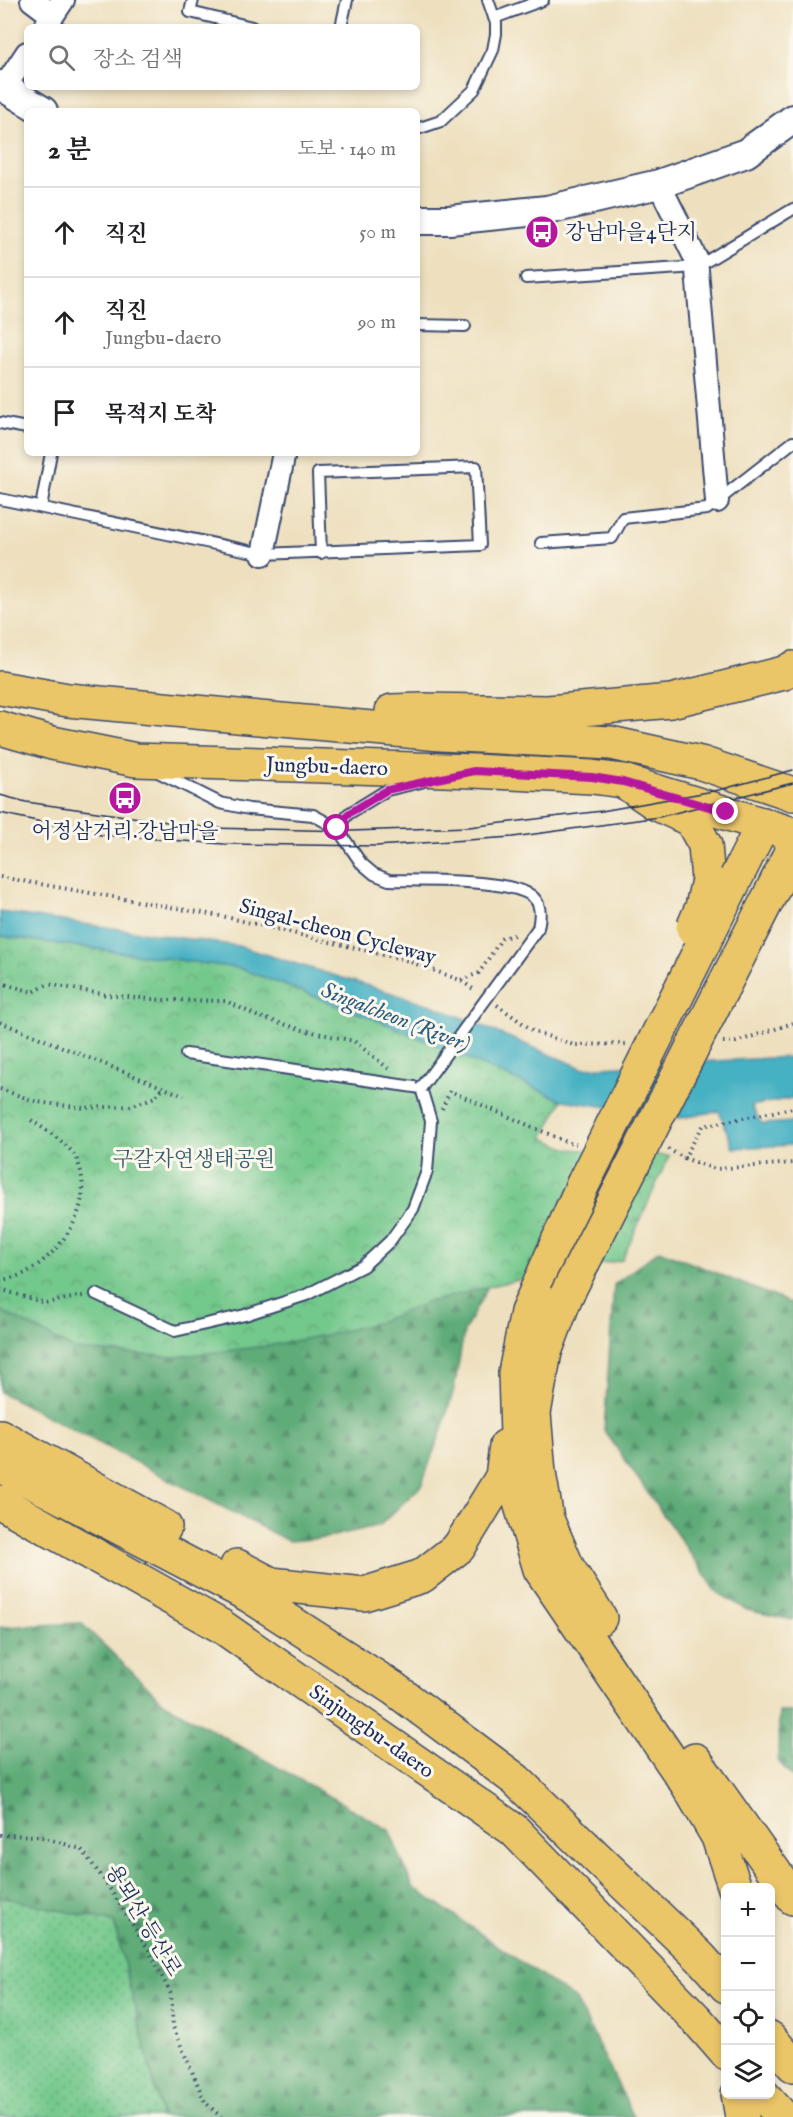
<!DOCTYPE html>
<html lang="ko">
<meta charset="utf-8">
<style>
:root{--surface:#fff;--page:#f6f6f6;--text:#202124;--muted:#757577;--line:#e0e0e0}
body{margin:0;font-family:"IM FELL English","Noto Serif KR",serif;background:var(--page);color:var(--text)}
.controls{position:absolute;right:18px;bottom:18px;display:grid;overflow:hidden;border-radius:9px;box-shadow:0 3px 9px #0003}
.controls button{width:54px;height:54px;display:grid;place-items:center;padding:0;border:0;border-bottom:2px solid var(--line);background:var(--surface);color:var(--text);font:30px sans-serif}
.stop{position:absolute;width:18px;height:18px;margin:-14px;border:4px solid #b5179e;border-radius:50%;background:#fff}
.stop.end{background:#b5179e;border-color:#fff;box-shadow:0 2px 6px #0008}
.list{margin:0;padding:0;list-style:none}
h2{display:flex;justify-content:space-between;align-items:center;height:78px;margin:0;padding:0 24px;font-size:26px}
h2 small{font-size:20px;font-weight:400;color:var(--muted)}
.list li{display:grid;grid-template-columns:39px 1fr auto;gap:18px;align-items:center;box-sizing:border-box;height:90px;padding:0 24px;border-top:2px solid var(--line)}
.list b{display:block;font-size:22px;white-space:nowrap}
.list p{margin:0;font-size:20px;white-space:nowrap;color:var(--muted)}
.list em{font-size:20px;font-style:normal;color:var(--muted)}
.icon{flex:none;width:33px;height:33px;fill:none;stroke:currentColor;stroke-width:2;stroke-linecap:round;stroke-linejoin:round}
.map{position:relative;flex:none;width:793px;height:2117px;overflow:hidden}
.search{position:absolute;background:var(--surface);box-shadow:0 3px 9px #0003;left:24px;top:24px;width:396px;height:66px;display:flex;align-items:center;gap:15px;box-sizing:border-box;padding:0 21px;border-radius:9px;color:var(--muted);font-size:22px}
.panel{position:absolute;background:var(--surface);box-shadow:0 3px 9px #0003;left:24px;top:108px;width:396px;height:348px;border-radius:9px}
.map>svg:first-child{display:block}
</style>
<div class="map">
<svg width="793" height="2117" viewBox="0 0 793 2117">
<defs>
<pattern id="grass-dots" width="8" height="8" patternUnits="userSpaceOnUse" patternTransform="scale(1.5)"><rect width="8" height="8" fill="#73c88c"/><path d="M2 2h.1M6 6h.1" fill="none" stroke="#5ea376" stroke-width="1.8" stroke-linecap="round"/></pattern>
<pattern id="forest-firs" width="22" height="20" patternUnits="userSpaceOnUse" patternTransform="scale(1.5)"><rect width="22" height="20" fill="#5eac78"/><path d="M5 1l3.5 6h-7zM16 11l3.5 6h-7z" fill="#4d8c66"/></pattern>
<pattern id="park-crowns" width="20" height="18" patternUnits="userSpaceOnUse" patternTransform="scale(1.5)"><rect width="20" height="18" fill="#73c88c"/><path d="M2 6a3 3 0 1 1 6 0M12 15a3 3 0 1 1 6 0" fill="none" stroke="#5ea376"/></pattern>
</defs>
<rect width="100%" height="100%" fill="#fbf7ec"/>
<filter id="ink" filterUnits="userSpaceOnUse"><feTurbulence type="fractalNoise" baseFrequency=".0167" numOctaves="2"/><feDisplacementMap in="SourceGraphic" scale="12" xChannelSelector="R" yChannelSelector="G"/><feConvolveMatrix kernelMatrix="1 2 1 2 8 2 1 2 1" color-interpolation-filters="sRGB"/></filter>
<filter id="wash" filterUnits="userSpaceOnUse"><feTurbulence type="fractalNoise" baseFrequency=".008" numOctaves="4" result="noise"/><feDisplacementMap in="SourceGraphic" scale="24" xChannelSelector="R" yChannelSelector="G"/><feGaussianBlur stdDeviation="1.35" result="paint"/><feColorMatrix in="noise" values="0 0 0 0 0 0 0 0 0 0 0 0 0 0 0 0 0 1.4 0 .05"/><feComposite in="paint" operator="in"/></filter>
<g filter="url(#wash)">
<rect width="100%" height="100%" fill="#eee0bf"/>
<path fill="url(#grass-dots)" stroke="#477c75" stroke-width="1.5" d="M 0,1894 L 114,1922 L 162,2117 L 0,2117 Z"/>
<path fill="url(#forest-firs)" stroke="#3c6e6b" stroke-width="1.5" d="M 659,1250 L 793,1304 L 793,1620 L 747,1610 L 717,1592 L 604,1430 L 614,1285 Z
M 492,1260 L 487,1288 L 464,1332 L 454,1389 L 442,1429 L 421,1486 L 380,1525 L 325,1538 L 288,1541 L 0,1392 L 0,1310 L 76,1350 L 175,1357 L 266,1346 L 325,1335 L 448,1282 Z
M 81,1623 L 164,1703 L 389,1830 L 413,1887 L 576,2000 L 634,2117 L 162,2117 L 114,1922 L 0,1897 L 0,1627 Z
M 779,1712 L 793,1712 L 793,1778 L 778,1761 Z"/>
<path fill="url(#park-crowns)" stroke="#477c75" stroke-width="1.5" d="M 0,936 L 239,968 L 385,1023 L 562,1100 L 543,1138 L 568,1149 L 669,1156 L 622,1260 L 499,1284 L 429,1302 L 376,1323 L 325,1335 L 266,1346 L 175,1357 L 76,1350 L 0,1310 Z"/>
<path fill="#45b1c3" stroke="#307090" stroke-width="1.5" d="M 0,912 L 238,946 L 434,1006 L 582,1068 L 789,1057 L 793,1055 L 793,1098 L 751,1106 L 762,1124 L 793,1122 L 793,1145 L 733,1148 L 719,1111 L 681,1118 L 562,1100 L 385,1023 L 239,968 L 0,936 Z"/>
</g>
<g filter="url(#ink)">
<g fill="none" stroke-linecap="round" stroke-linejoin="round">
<g stroke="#3b4a6d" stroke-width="14">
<path id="service" d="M 193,0 L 190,12 L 252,27
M 494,18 L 543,0
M 341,27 L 347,0
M 417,129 L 441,121 L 474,90 L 493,50 L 496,34 L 496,23 L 488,0
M 526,278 L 697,267 L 793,209
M 417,325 L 465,326
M 0,423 L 27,428
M 0,499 L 263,554 L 480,545 L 476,467 L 318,473 L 321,553
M 41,507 L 51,453
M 541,543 L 612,538 L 623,518 L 707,509 L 793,442
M 158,772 L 220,803 L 249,809 L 313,815 L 337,828 L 361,863 L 374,874 L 389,880 C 419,881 515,878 534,898 C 542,906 540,918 538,928
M 337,828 L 348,814 L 387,790 L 421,782
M 96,1294 L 175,1331 L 245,1315 L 306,1295 L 363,1266 L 390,1241 L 413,1209 L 427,1171 L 431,1121 L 421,1088 L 186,1054"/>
</g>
<g stroke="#3b4a6d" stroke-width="26">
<path id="minor" d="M 32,0 L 52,15
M 45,27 L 63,0
M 4,88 L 27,53
M 659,184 L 696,259 L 717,501
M 263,554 L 284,453"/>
</g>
<g stroke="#3b4a6d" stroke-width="32">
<path id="tertiary" d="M 0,85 L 43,111
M 417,220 L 449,220 L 547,210 L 659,184 L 746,153 L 793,119"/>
</g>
<g stroke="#3b4a6d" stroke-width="36">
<path id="primary" d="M 0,688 L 68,700 L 259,718 L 441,734 L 611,743 L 701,763 L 793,794
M 392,711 L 422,710 L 548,712 L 671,701 L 784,673 L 793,668
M 0,728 L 52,743 L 136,760 L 474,771 L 592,777 L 623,781 L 793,834"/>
</g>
<g stroke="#3b4a6d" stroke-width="36">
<path id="trunk" d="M 623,781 L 655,803 L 691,820 L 705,845 L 708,880
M 743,864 L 763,824
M 779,877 L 793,847
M 582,1186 L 527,1312 L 515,1373 L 519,1499 L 540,1569 L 687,1784 L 718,1837 L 735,1888
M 566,1296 L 545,1352 L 534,1413 L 539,1473 L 547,1519 L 568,1568 L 600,1618
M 0,1436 L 165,1527
M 0,1465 L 250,1596 L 393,1688 L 516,1780 L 700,1957 L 726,1986
M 0,1502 L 221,1626 L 514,1830 L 698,2021 L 726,2053
M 237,1566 L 271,1584 L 364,1594 L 422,1576 L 459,1547 L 502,1477 L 506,1446
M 695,1760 L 793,1898
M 770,2038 L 793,2065
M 738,2094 L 742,2117
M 762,2094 L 783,2117"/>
</g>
<path stroke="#3b4a6d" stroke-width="4" stroke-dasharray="1.5 4.5" stroke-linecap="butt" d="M 0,877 L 226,917 L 405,960 L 460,980 L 476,991
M 461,980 L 479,973 L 502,938 L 514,935
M 0,983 L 34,992 L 48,984 L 107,995 L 162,1000 L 226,1001 L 257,1016 L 303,1030 L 354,1041 L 389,1069
M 497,1005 L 535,1032 L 574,1045 L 626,1044
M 0,1022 L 184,1096
M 723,1042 L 736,1042 L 793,1023
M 0,1089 L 37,1102 L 84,1108 L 131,1106 L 155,1097 L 163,1088
M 442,1109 L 450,1091 L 569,1143 L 576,1144
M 668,1149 L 684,1158 L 703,1126 L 793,1108
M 684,1158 L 715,1169 L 793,1163
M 0,1281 C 8,1278 19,1277 27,1272 C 64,1250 96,1204 77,1160 C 70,1144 45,1130 31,1120
M 0,1289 L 45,1303 L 83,1296
M 0,1835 L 39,1836 L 81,1849 L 105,1881 L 148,1949 L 171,1994 L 173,2027 L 205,2102 L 221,2117"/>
<use href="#service" stroke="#fff" stroke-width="10"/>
<use href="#minor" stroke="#fff" stroke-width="22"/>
<use href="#tertiary" stroke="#fff" stroke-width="28"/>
<use href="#primary" stroke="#ebc669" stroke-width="33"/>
<use href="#trunk" stroke="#ebc669" stroke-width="33"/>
<path stroke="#1b2f5e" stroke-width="1.5" d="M 0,795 L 26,802 L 210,828 L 351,831 L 469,827 L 602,811 L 719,790 L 793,770
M 0,813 L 101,835 L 224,844 L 376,846 L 513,837 L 659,817 L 793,783"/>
<g stroke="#3b4a6d" stroke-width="14" stroke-linecap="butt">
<path id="service-bridge" d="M 421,1088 L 538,928"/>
</g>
<g stroke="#3b4a6d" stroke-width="36" stroke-linecap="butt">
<path id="trunk-bridge" d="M 693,928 L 702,907 L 708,880
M 582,1186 L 743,864
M 566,1296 L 779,877"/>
</g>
<use href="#service-bridge" stroke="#fff" stroke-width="10"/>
<use href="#trunk-bridge" stroke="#ebc669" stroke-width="33"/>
</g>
</g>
<g fill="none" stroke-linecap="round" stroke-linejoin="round" filter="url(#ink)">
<path stroke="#b5179e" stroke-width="8" d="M 337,828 L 348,814 L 387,790 L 474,771 L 592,777 L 623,782 L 726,812"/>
</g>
<defs>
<g id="bus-disc" transform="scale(1.725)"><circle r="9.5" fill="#b5179e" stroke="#fbf7ec"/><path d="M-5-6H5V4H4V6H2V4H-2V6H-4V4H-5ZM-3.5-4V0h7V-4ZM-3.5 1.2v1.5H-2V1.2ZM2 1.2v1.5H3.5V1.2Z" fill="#fff"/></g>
</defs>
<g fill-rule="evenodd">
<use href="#bus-disc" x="542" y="232"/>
<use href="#bus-disc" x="125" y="798"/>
</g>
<g text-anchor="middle" stroke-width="6" stroke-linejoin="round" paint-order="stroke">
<g font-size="21" fill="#1b2f5e" stroke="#fbf7ec" text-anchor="start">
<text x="565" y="239">강남마을4단지</text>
<text x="125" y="838" text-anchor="middle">어정삼거리.강남마을</text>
</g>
<g font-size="21" fill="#1b2f5e" stroke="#fbf7ec">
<text transform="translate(327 766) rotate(2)" y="7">Jungbu-daero</text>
<text transform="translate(338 931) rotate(15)" y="7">Singal-cheon Cycleway</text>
<text transform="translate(372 1731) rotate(35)" y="7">Sinjungbu-daero</text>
<text transform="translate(144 1920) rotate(59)" y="7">용뫼산 등산로</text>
</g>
<g font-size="21" fill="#355d6c" stroke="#fbf7ec">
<text x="194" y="1166">구갈자연생태공원</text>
</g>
<g font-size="22" font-style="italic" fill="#2a5c81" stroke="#fbf7ec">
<text transform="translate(396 1016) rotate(21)" y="8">Singalcheon (River)</text>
</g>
</g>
</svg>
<div class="controls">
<button>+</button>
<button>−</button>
<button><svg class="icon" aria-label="locate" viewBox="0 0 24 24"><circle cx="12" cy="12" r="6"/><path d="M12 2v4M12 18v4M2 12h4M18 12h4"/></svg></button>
<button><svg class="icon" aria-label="layers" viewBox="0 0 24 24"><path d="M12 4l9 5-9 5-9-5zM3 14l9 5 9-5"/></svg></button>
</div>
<div class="stop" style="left:337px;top:828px"></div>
<div class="stop end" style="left:726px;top:812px"></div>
<div class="search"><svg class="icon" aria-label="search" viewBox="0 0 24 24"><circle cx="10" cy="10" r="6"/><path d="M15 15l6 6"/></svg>장소 검색</div>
<section class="panel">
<h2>2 분<small>도보 · 140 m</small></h2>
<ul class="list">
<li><svg class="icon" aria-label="ahead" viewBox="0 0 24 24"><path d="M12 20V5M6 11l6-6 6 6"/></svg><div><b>직진</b></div><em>50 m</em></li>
<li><svg class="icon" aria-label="ahead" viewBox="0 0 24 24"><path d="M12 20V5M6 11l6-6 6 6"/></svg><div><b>직진</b><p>Jungbu-daero</p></div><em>90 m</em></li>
<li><svg class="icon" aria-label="arrive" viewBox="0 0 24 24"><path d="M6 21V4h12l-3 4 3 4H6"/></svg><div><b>목적지 도착</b></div></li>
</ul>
</section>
</div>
